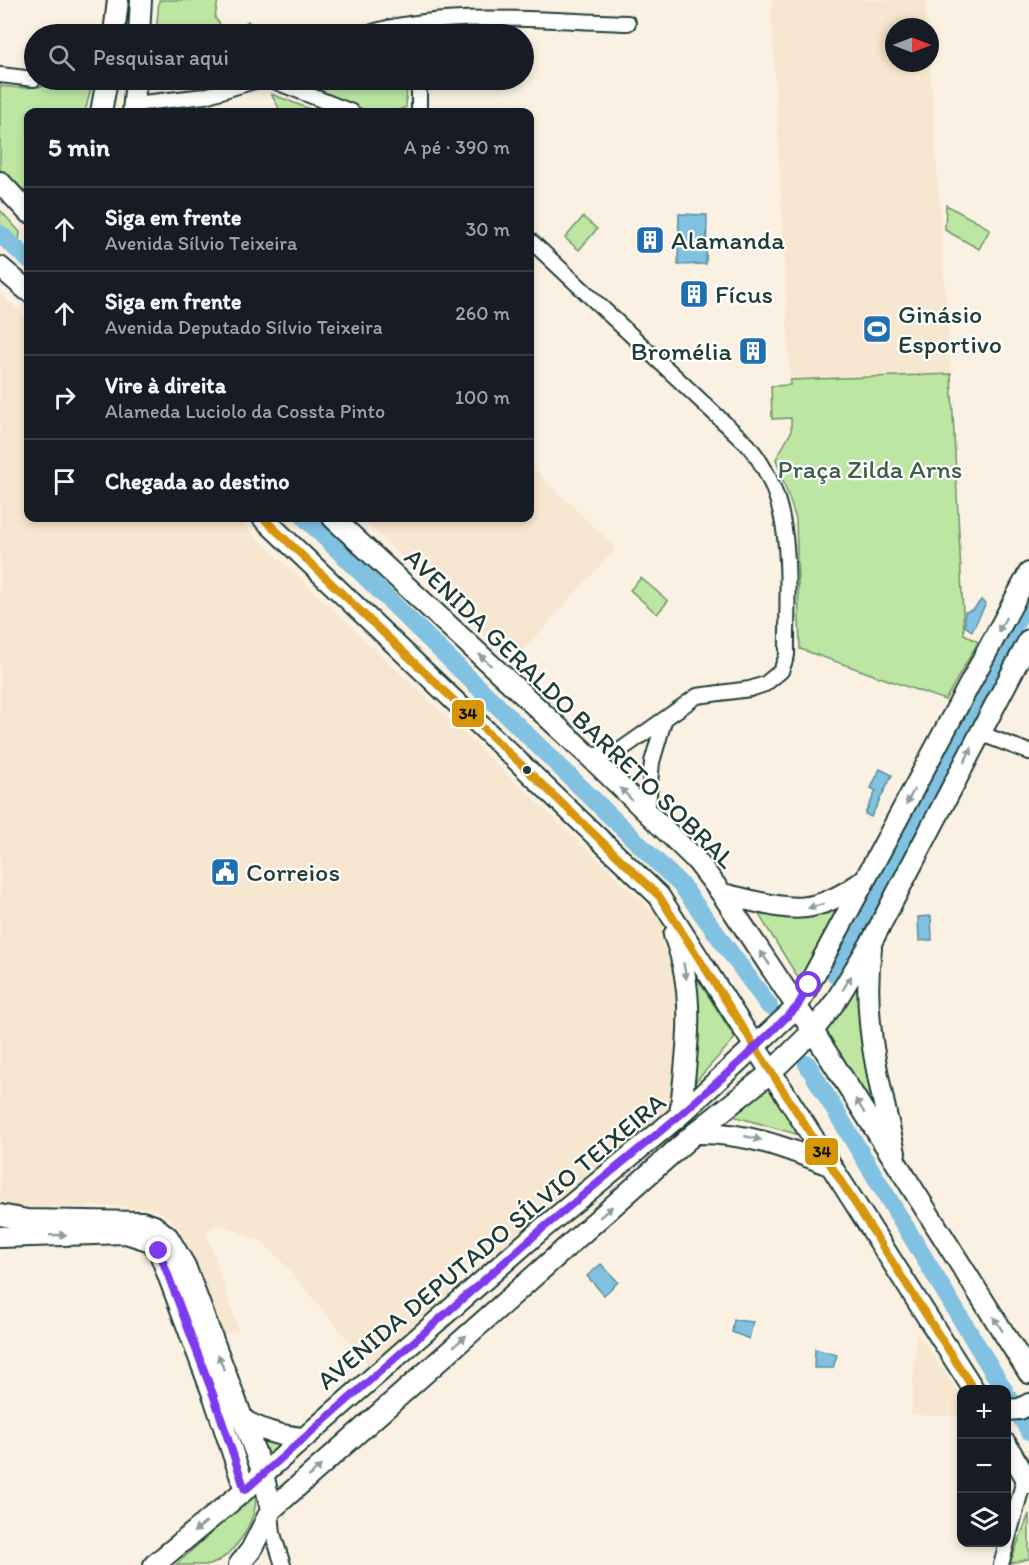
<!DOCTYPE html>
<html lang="pt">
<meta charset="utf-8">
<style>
:root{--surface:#171b24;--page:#20242c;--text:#f1f3f6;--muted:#9ea1a6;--line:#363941}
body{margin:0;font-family:Itim,sans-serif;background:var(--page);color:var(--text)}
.controls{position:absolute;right:18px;bottom:18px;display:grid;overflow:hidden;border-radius:12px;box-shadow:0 3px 9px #0003}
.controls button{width:54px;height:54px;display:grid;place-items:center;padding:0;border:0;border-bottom:2px solid var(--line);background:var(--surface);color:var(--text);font:30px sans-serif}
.compass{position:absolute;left:885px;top:18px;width:54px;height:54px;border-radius:50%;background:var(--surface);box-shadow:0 3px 9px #0003;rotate:90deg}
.stop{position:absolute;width:18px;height:18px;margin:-14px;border:4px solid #7c3aed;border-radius:50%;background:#fff}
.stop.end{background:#7c3aed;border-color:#fff;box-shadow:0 2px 6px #0008}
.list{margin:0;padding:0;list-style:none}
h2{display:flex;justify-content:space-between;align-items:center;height:78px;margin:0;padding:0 24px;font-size:26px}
h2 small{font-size:20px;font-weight:400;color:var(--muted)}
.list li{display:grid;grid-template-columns:39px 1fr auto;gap:18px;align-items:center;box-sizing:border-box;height:84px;padding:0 24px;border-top:2px solid var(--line)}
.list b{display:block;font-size:22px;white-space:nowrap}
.list p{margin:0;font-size:20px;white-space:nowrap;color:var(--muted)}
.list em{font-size:20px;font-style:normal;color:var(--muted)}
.icon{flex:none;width:33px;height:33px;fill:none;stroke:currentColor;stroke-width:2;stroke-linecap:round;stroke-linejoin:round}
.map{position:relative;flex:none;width:1029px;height:1565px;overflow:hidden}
.search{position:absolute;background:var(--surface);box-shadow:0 3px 9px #0003;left:24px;top:24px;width:510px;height:66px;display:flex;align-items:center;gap:15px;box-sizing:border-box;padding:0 21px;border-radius:33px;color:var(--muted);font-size:22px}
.panel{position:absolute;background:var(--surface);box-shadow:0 3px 9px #0003;left:24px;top:108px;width:510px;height:414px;border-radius:12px}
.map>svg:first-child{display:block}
</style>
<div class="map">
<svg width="1029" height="1565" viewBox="0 0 1029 1565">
<rect width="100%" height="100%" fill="#fbf1e3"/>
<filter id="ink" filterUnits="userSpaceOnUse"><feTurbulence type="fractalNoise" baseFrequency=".0167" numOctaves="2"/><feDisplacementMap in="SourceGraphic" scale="12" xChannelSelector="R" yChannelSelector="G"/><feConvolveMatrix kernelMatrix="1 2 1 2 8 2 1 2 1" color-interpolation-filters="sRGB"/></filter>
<g filter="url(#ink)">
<path fill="#f8e7d0" d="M 771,0 L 925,0 L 927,27 L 894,27 L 894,63 L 930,63 L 951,374 L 790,380 Z
M 0,292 L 28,319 L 28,518 L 236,518 L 667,925 L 677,956 L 683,993 L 673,1109 L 487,1263 L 479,1256 L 463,1270 L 456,1277 L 463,1290 L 373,1370 L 285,1265 L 261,1242 L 221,1224 L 206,1231 L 239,1331 L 221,1335 L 181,1232 L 172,1220 L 155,1209 L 118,1206 L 14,1208 L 0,1204 Z
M 530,465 L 616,548 L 513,662 L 361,518 L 530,518 Z
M 916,1331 L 961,1396 L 961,1417 L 911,1415 Z"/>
<path fill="#bde6a2" stroke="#6e926b" stroke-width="1.5" d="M 159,0 L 218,0 L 215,18 L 228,34 L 156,34 Z
M 248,21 L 257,34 L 233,34 L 232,32 Z
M 62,80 L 93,80 L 85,112 L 28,112 L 28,202 L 0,171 L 0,86 C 21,89 43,89 62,80 Z
M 153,80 L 220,80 L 200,86 L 153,86 Z
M 300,80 L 407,80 L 406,107 C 374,125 330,93 300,80 Z
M 271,94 L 318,112 L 281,112 Z
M 946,205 L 990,229 L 979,249 L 945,230 Z
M 0,210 L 20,232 L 19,241 L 0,226 Z
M 583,217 L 597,229 L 579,250 L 565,238 Z
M 951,374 L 964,634 L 978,642 L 945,700 L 800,649 L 796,519 L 776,459 L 791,432 L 791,418 L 772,419 L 771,386 L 790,385 L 790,380 Z
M 641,578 L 668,601 L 657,614 L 630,590 Z
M 853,889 L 802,984 L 748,897 L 787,902 Z
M 867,970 L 878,1118 L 821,1032 Z
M 697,978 L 735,1038 L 690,1088 Z
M 767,1084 L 803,1136 L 726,1114 Z
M 256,1436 L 287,1439 L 266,1458 Z
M 255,1492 C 261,1516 234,1557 210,1565 C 201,1565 186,1565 176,1565 Z
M 1029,1514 L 1029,1559 L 1010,1563 Z"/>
<path fill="#81c2e2" stroke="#5a8d9c" stroke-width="1.5" d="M 679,214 L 707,215 L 706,264 L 678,265 Z
M 981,600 L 986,603 L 972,631 L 965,626 L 965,612 L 974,609 Z
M 880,769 L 892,775 L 871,817 L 865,814 L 876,791 L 871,788 Z
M 931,916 L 932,940 L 919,941 L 918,917 Z
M 601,1264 L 618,1282 L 604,1295 L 587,1276 Z
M 734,1320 L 753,1322 L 749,1339 L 732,1332 Z
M 815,1349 L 837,1355 L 833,1368 L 814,1368 Z"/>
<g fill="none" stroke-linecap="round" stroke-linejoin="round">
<path stroke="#81c2e2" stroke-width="18" d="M 0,234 L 28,259
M 305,518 L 682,886 L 769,1006
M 836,976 L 1029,597
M 807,1064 L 1004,1390
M 1009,1398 L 1029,1431"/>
<g stroke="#1f3d34" stroke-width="18">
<path id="street" d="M 366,34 C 441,9 548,21 628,23
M 0,75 L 34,79
M 271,80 L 352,112
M 419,80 L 419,112
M 134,104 L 205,96 L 258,80
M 530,240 L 748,445 C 798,505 786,581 787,655 L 781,671 L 765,684 L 750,689 L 697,696 L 619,751 L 589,756
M 979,733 L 1029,752
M 647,816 L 652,762 L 664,721
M 271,1512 L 273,1534 L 283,1565
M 1001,1565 L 1025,1476"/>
</g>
<g stroke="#1f3d34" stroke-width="24">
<path id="secondary" d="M 114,34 L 118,0
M 139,34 L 141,0
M 101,112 L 107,80
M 133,112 L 136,80
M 0,182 L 28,212
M 0,267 L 28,291
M 263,518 L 659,896 L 974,1390
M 333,518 L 589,756 L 696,860 L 722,894 L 813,1031 L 1029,1373
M 722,894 C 784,907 806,922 863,881
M 674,935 C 697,994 687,1054 680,1115
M 871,948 C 861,1018 880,1086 895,1153
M 695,1133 C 744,1132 785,1147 829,1165
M 0,1215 L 27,1220 L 142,1222 L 154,1226 L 168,1237 L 185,1266 L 263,1473 L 271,1510
M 0,1237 L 126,1233 L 151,1241 L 159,1251 L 214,1397 L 245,1490
M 1006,1410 L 1020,1409 L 1029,1404
M 240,1418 C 261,1431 278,1435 302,1438
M 1006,1444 L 1029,1483
M 154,1565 L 245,1490 L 542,1229 L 680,1115 L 797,1007 L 1029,573
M 239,1565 L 251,1550 L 271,1510 L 695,1133 L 770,1073 L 813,1031 L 835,1002 L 872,941 L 1029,640"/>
</g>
<use href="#street" stroke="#fff" stroke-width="14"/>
<use href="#secondary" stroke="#fff" stroke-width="20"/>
<g stroke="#fff" stroke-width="12">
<path id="bus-1" d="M 263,518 L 659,896 L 974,1390"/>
</g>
<use href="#bus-1" stroke="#d79608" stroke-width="8"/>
</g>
<defs><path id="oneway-solid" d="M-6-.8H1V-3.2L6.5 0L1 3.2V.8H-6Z" transform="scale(1.5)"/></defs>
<g fill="#8f9e9a">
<use href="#oneway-solid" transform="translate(1002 625) rotate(118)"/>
<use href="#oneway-solid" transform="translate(485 660) rotate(-137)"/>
<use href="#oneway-solid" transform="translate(968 755) rotate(-62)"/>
<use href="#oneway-solid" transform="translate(626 794) rotate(-134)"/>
<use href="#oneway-solid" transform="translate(910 797) rotate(118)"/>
<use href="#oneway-solid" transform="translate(816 906) rotate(165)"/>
<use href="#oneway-solid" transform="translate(765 958) rotate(-124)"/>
<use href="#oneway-solid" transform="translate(685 971) rotate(79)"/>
<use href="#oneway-solid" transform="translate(847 983) rotate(-59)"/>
<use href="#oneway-solid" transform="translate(860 1106) rotate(-122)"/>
<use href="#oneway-solid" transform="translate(753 1138) rotate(13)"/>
<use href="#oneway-solid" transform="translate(606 1212) rotate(-41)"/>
<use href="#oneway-solid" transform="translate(58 1235) rotate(-2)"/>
<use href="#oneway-solid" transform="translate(998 1324) rotate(-122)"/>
<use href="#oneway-solid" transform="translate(460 1341) rotate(-41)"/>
<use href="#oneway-solid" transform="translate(221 1362) rotate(-110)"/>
<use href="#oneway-solid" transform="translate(315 1471) rotate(-42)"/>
<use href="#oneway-solid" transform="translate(200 1527) rotate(141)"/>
</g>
</g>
<g fill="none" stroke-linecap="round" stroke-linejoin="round" filter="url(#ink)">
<path stroke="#7c3aed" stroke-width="8" d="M 159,1251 L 214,1397 L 245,1490 L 542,1229 L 680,1115 L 740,1062 L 797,1007 L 809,985"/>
</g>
<defs>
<g id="building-square" transform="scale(1.5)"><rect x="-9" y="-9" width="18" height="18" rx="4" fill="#1f6fb2" stroke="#fff"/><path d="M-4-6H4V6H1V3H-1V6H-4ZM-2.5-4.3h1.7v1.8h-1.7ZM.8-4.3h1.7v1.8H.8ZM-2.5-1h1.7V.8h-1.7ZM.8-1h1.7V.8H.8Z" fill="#fff"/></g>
<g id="stadium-square" transform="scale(1.5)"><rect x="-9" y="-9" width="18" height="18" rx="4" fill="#1f6fb2" stroke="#fff"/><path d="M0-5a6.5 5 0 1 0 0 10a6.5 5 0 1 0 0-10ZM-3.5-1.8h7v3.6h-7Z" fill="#fff"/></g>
<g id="civic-square" transform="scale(1.5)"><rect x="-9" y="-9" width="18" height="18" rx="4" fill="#1f6fb2" stroke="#fff"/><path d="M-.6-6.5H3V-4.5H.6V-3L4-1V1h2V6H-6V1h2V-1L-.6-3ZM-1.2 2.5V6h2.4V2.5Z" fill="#fff"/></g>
</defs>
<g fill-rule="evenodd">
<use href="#building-square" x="650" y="240"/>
<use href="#building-square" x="694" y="294"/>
<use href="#stadium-square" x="877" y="329"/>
<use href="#building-square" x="753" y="351"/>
<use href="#civic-square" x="225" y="872"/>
</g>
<circle fill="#1f3d34" stroke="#fff" stroke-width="2" cx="527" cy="770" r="5"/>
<g text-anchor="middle" stroke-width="4.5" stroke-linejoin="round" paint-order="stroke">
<g font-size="26" fill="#1f3d34" stroke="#fff" text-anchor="start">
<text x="671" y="249">Alamanda</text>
<text x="715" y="303">Fícus</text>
<text x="898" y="323">Ginásio<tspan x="898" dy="30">Esportivo</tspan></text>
<text x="732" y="360" text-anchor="end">Bromélia</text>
<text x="246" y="881">Correios</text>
</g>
<g font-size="26" fill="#3f5f4a" stroke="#fff">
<text x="870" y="478">Praça Zilda Arns</text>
</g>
<g font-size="26" fill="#1f3d34" stroke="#fff">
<text transform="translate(570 708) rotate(44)" y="9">AVENIDA GERALDO BARRETO SOBRAL</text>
<text transform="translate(491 1241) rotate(-40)" y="9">AVENIDA DEPUTADO SÍLVIO TEIXEIRA</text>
</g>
</g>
<g stroke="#fff" stroke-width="2">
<rect x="451" y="699" width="34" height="29" rx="6" fill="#d79608"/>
<rect x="804" y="1137" width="35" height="29" rx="6" fill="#d79608"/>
</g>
<g font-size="16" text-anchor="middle" font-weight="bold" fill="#111">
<text x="468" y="719">34</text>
<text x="822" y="1157">34</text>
</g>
</svg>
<div class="controls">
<button>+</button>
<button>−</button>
<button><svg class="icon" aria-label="layers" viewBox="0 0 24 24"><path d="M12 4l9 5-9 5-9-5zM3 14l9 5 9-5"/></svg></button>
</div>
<svg class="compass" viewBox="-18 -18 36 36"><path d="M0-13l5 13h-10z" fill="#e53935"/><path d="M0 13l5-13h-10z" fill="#9ea1a6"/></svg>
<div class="stop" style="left:809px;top:985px"></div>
<div class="stop end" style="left:159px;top:1251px"></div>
<div class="search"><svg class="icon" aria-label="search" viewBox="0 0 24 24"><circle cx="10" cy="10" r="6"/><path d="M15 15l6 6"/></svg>Pesquisar aqui</div>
<section class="panel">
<h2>5 min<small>A pé · 390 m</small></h2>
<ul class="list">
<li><svg class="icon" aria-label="ahead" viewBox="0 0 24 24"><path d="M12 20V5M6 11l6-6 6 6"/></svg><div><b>Siga em frente</b><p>Avenida Sílvio Teixeira</p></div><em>30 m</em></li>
<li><svg class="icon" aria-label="ahead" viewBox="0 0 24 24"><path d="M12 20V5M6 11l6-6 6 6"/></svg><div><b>Siga em frente</b><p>Avenida Deputado Sílvio Teixeira</p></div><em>260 m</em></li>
<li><svg class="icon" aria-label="right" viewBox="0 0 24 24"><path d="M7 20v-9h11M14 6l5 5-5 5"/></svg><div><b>Vire à direita</b><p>Alameda Luciolo da Cossta Pinto</p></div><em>100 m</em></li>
<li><svg class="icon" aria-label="arrive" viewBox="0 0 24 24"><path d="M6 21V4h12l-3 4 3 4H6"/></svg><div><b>Chegada ao destino</b></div></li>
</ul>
</section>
</div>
